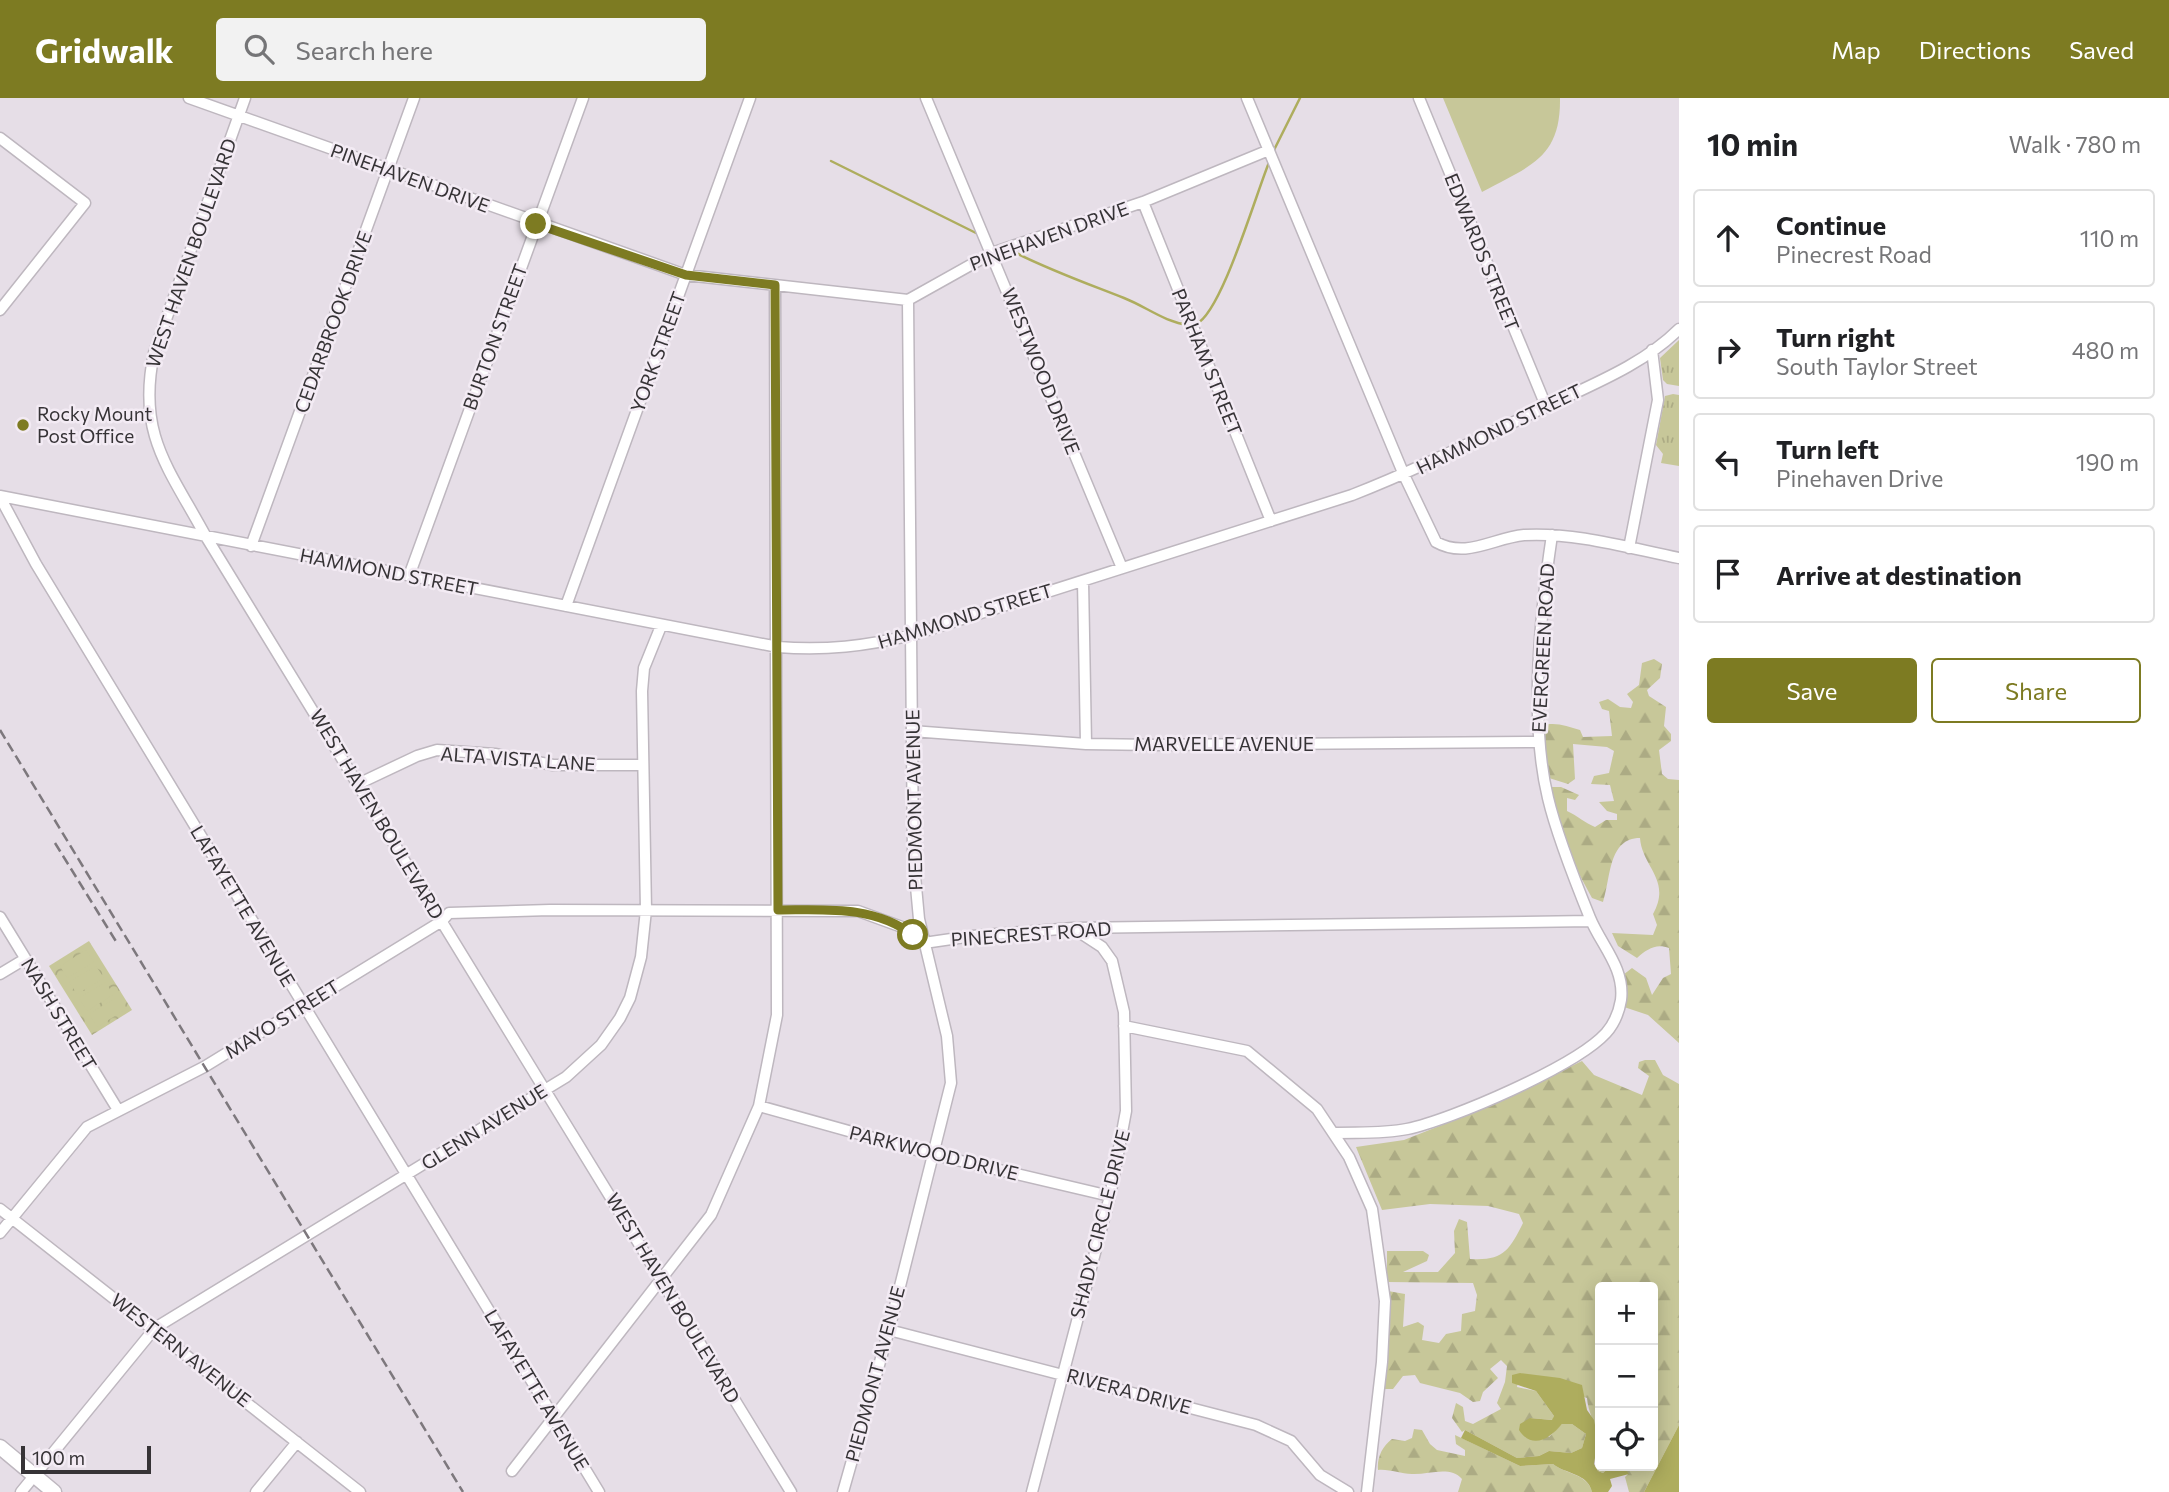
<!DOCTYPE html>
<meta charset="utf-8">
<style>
:root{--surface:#fff;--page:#f2f2f2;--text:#202124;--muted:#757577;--line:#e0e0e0;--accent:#7d7b22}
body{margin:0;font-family:Commissioner,sans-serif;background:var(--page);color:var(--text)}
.controls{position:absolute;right:21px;bottom:21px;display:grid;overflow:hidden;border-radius:7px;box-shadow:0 4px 18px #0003}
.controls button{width:63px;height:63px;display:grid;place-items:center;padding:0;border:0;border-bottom:2px solid var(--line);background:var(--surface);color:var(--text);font:35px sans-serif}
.scale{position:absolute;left:21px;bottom:18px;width:130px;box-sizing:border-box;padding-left:7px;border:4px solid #363336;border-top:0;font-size:19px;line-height:24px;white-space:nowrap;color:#363336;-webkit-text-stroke:5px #f3ebf4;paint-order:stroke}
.stop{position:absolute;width:21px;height:21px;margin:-16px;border:5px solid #7d7b22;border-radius:50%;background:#fff}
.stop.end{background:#7d7b22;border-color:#fff;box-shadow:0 2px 7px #0008}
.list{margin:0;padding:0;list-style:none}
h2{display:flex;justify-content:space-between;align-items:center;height:91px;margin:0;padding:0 28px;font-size:30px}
h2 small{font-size:23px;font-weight:400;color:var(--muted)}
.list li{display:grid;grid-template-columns:46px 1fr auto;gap:21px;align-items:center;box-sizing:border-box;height:98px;margin:0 14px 14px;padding:0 14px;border:2px solid var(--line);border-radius:7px}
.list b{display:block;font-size:26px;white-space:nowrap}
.list p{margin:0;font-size:23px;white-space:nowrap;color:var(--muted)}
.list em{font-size:23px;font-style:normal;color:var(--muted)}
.actions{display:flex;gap:14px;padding:21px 28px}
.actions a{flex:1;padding:16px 0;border:2px solid var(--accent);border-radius:7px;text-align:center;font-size:24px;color:var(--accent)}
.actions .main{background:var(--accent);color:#fff}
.icon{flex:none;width:38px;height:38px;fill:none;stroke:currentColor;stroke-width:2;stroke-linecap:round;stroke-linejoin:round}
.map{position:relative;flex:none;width:1679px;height:1394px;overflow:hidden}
header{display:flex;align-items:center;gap:42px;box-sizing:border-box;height:98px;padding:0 35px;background:var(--accent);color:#fff}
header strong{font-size:33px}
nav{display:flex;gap:38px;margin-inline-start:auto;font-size:24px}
.search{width:490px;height:63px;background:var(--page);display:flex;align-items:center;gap:18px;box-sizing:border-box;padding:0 24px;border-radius:7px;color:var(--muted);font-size:26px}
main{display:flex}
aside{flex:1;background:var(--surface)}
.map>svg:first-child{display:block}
</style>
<header>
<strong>Gridwalk</strong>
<div class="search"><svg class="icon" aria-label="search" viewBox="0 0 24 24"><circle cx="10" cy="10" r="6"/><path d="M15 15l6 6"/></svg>Search here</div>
<nav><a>Map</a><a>Directions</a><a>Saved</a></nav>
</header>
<main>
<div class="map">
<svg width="1679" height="1394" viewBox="0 0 1679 1394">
<defs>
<pattern id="grass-tufts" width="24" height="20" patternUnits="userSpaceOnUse" patternTransform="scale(1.75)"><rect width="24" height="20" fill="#c7c799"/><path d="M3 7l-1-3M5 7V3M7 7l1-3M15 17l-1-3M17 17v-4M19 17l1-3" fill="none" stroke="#acab84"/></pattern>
<pattern id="forest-firs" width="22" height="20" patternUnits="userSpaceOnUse" patternTransform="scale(1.75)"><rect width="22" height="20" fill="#c7c799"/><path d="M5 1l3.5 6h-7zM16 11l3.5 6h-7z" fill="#acab84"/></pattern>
<pattern id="park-crowns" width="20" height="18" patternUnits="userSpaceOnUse" patternTransform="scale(1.75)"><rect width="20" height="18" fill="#c7c799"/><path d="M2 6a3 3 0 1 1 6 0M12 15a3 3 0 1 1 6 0" fill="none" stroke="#acab84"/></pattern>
</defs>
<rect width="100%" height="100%" fill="#e6dee7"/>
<path fill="url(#grass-tufts)" d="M 1679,242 L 1679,288 L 1667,286 L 1663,282 L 1660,260 Z
M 1673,296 L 1679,297 L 1679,368 L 1661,365 L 1663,356 L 1656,347 L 1665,298 Z"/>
<path fill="url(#forest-firs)" d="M 1654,561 L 1662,566 L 1660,580 L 1647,592 L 1649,598 L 1666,609 L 1664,628 L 1671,636 L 1671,643 L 1659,652 L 1662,676 L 1668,681 L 1679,682 L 1679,945 L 1648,917 L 1624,909 L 1623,877 L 1632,870 L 1646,880 L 1652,897 L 1663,880 L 1671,876 L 1669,850 C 1656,845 1647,851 1637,860 L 1618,848 L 1612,835 L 1653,837 L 1657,827 L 1653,816 C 1672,782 1642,769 1640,740 C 1608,740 1611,780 1603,804 L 1592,800 L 1579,776 L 1551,702 L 1552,689 L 1561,689 L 1579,697 L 1575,702 L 1567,700 L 1567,713 C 1578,718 1585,725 1595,729 L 1606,722 L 1617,722 L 1617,716 L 1607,713 L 1599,704 L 1614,703 L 1610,687 L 1591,686 L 1594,678 L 1609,675 L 1614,653 L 1607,649 L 1573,646 L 1575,681 L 1568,686 L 1549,680 L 1544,665 L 1541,628 C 1554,623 1567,628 1580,632 L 1583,639 L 1612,638 L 1609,613 L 1602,611 L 1599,604 L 1608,601 L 1620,609 L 1631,610 L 1633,604 L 1627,596 L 1639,587 L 1642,565 Z
M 1645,962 L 1655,962 L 1663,977 L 1679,986 L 1679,1327 L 1644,1394 L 1629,1394 L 1625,1379 L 1628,1376 L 1623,1368 L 1653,1368 L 1653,1189 L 1600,1189 L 1600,1368 L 1620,1368 L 1611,1368 L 1603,1375 L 1598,1373 C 1592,1362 1599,1351 1597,1339 C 1595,1324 1588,1314 1587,1300 L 1520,1275 L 1517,1289 L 1536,1293 L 1554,1318 L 1553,1322 L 1530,1320 L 1549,1339 L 1562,1326 L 1572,1326 L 1586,1336 L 1582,1350 L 1571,1355 L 1549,1353 L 1539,1358 L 1517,1360 L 1465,1332 L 1462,1334 L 1452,1320 L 1456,1305 L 1463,1309 L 1465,1323 L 1473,1326 L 1501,1311 L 1497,1305 L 1505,1284 L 1507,1268 L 1501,1262 L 1490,1271 L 1498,1280 L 1483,1294 L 1480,1303 L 1473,1304 L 1460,1295 L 1420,1285 L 1415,1277 L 1403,1278 L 1393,1291 L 1383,1291 L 1388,1193 L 1405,1196 L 1403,1229 L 1418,1224 L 1424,1228 L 1422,1242 L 1439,1245 L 1446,1236 L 1461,1233 L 1462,1216 L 1475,1213 L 1477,1197 L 1473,1185 L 1387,1184 L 1387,1153 L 1423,1153 L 1429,1157 L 1427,1163 L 1403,1174 L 1438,1174 L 1455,1155 L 1454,1133 L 1459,1121 L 1467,1124 L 1470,1161 C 1503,1163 1509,1153 1523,1125 L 1519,1116 L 1488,1108 L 1430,1106 L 1382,1112 L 1356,1049 L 1404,1042 L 1485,1010 L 1582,963 L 1594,977 L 1642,997 L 1649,978 L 1638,970 L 1639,964 Z
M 1414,1331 L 1422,1332 L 1430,1346 L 1437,1352 L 1465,1358 L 1465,1352 L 1456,1346 L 1455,1337 L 1520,1368 L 1553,1366 C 1565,1376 1588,1376 1592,1394 L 1458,1394 L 1462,1381 C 1450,1367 1428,1377 1412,1376 C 1400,1376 1390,1371 1378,1372 C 1377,1359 1382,1349 1392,1341 L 1405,1343 L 1412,1340 Z"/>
<path fill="url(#park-crowns)" d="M 89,843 L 132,912 L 92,937 L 49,868 Z"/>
<path fill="#c7c799" d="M 1443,0 L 1560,0 C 1561,61 1529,68 1482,94 Z
M 86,852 L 94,864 L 67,880 L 60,868 Z
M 96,868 L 104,880 L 77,896 L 69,884 Z
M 106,884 L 113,897 L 87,913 L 79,900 Z
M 116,900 L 123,913 L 97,929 L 89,916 Z"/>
<path fill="#aead5e" d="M 1520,1275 L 1560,1280 L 1582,1287 L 1587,1312 L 1594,1322 L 1598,1342 L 1594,1366 L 1598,1373 L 1603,1375 L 1611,1368 L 1623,1368 L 1629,1376 L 1610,1381 L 1612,1388 L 1608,1394 L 1592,1394 C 1588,1375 1565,1376 1553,1366 L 1520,1368 L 1461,1340 L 1465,1332 L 1517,1360 L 1539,1358 L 1549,1353 L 1571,1355 L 1582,1350 L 1586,1336 L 1572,1326 L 1562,1326 C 1550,1341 1532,1352 1519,1332 L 1520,1326 L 1530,1320 L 1552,1322 L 1554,1318 L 1536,1293 L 1512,1285 L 1512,1277 Z
M 1679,1327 L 1679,1394 L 1644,1394 Z"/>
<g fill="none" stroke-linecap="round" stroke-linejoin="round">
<path stroke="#aead5e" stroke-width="2.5" d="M 1274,52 L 1300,0
M 831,63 L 978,136
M 1012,153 C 1049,172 1086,185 1124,200 C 1147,209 1164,224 1189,227
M 1196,226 C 1222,215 1257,92 1270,62"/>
<g stroke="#beb7bf" stroke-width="13">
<path id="minor" d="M 189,0 L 686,177 L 908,202 L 992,155 L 1143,104 L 1269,52
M 245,0 L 154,255 C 137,336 168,369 205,437 L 791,1394
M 926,0 L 1122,470
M 1247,0 L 1404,377 L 1436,444 C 1466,461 1493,440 1524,437 C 1575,434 1629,450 1679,460
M 1419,0 L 1546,308
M 0,40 L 85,105 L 0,212
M 1143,104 L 1271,423
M 0,398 L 778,549 C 825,553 866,548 912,537 L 1352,397 C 1416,372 1478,341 1541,311 C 1588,288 1642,268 1679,231
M 0,399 L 36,466 L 599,1394
M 251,448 L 414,0
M 1629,450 L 1658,302 L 1652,252
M 409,478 L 583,0
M 1083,483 L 1086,646
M 566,508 L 750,0
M 912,633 L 1086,646 L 1156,647 L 1537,644
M 360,685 L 417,658 L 437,652 L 495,656 L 553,667 L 642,667
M 0,819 L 118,1012
M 0,876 L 25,861
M 1124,928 L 1247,953 L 1317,1011 L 1349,1059 L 1372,1111 L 1385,1203 L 1382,1264 L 1367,1394
M 759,1008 L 931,1056 L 1110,1098
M 1333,1035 C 1357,1034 1383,1036 1407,1031 C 1451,1022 1576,968 1606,935 C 1614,926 1619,914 1621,902 C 1625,870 1601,847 1590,820 C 1575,783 1557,738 1548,700 C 1529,622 1540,517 1552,437
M 0,1111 L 360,1394
M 0,1135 L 87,1029 L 204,969 L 442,823 L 449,815 L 550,812 L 858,813 L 902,829 L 924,845 L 972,838 L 1073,830 L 1591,823
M 889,1232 L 1256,1327 L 1291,1343 L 1320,1377 L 1348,1394
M 512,1373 L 711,1117 L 759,1008 L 777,917 L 775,187
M 21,1394 L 155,1230 L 566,979 L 601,947 L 620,920 L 630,900 L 641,859 L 646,812 L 642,593 L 644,570 L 661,528
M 256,1394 L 297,1344
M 843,1394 L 889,1232 L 951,985 L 947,938 L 919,821 L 913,756 L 908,202
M 1032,1394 L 1110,1098 L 1126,1013 L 1124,914 L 1112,863 L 1102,849 L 1076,832"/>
</g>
<g stroke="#beb7bf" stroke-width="17">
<path id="major" d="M 0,1349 L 54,1394"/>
</g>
<use href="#minor" stroke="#fff" stroke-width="10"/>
<use href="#major" stroke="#fff" stroke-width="14"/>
<path stroke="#7d787d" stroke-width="2.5" stroke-dasharray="10 5" stroke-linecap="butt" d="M 0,632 L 463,1394
M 55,745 L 117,845"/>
</g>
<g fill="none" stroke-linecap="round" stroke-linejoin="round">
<path stroke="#7d7b22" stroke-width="9" d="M 536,126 L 686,177 L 775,187 L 778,812 C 825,812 873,807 913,837"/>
</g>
<circle fill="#7d7b22" stroke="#f3ebf4" stroke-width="2.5" cx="23" cy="327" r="7"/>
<g text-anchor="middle" stroke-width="5" stroke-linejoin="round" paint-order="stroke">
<g font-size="19" fill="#363336" stroke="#f3ebf4">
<text transform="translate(410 80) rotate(20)" y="7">PINEHAVEN DRIVE</text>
<text transform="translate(1049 138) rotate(-20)" y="7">PINEHAVEN DRIVE</text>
<text transform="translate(1482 154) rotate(68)" y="7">EDWARDS STREET</text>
<text transform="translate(191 155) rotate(-71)" y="7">WEST HAVEN BOULEVARD</text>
<text transform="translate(333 224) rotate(-70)" y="7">CEDARBROOK DRIVE</text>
<text transform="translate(495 239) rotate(-70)" y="7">BURTON STREET</text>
<text transform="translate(658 254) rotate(-70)" y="7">YORK STREET</text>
<text transform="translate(1207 264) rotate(68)" y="7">PARHAM STREET</text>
<text transform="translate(1041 273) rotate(68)" y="7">WESTWOOD DRIVE</text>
<text transform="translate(1499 331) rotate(-26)" y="7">HAMMOND STREET</text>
<text transform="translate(389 474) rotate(11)" y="7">HAMMOND STREET</text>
<text transform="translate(965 518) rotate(-17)" y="7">HAMMOND STREET</text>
<text transform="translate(1543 550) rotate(-87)" y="7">EVERGREEN ROAD</text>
<text x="1224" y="653">MARVELLE AVENUE</text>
<text transform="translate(518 661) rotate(4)" y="7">ALTA VISTA LANE</text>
<text transform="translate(914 702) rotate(-91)" y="7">PIEDMONT AVENUE</text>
<text transform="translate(377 716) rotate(59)" y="7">WEST HAVEN BOULEVARD</text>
<text transform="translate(243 808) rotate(59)" y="7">LAFAYETTE AVENUE</text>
<text transform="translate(1031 836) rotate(-4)" y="7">PINECREST ROAD</text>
<text transform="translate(59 916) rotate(59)" y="7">NASH STREET</text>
<text transform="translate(282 921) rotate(-32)" y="7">MAYO STREET</text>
<text transform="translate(484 1029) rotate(-32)" y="7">GLENN AVENUE</text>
<text transform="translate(934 1055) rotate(14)" y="7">PARKWOOD DRIVE</text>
<text transform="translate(1100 1126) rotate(-76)" y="7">SHADY CIRCLE DRIVE</text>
<text transform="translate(673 1200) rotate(59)" y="7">WEST HAVEN BOULEVARD</text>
<text transform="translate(181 1252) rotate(38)" y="7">WESTERN AVENUE</text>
<text transform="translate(875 1276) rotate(-75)" y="7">PIEDMONT AVENUE</text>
<text transform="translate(537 1292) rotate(59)" y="7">LAFAYETTE AVENUE</text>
<text transform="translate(1129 1293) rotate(15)" y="7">RIVERA DRIVE</text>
</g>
<g font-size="19" fill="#363336" stroke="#f3ebf4" text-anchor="start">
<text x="37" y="323">Rocky Mount<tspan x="37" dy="22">Post Office</tspan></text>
</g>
</g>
</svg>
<div class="controls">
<button>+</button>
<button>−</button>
<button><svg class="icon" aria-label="locate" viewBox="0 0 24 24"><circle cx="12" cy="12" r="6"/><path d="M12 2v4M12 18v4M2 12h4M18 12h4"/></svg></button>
</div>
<div class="scale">100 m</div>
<div class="stop" style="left:913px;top:837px"></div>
<div class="stop end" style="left:536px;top:126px"></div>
</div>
<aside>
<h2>10 min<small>Walk · 780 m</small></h2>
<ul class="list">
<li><svg class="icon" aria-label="ahead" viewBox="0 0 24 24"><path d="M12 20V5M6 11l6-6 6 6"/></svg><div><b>Continue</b><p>Pinecrest Road</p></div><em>110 m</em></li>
<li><svg class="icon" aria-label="right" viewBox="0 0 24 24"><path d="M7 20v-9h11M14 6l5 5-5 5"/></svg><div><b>Turn right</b><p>South Taylor Street</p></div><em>480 m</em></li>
<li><svg class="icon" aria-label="left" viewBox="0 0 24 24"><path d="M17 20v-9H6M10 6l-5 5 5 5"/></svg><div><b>Turn left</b><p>Pinehaven Drive</p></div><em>190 m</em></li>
<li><svg class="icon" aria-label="arrive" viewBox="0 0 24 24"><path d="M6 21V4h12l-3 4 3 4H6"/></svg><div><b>Arrive at destination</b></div></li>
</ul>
<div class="actions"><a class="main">Save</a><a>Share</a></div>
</aside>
</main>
